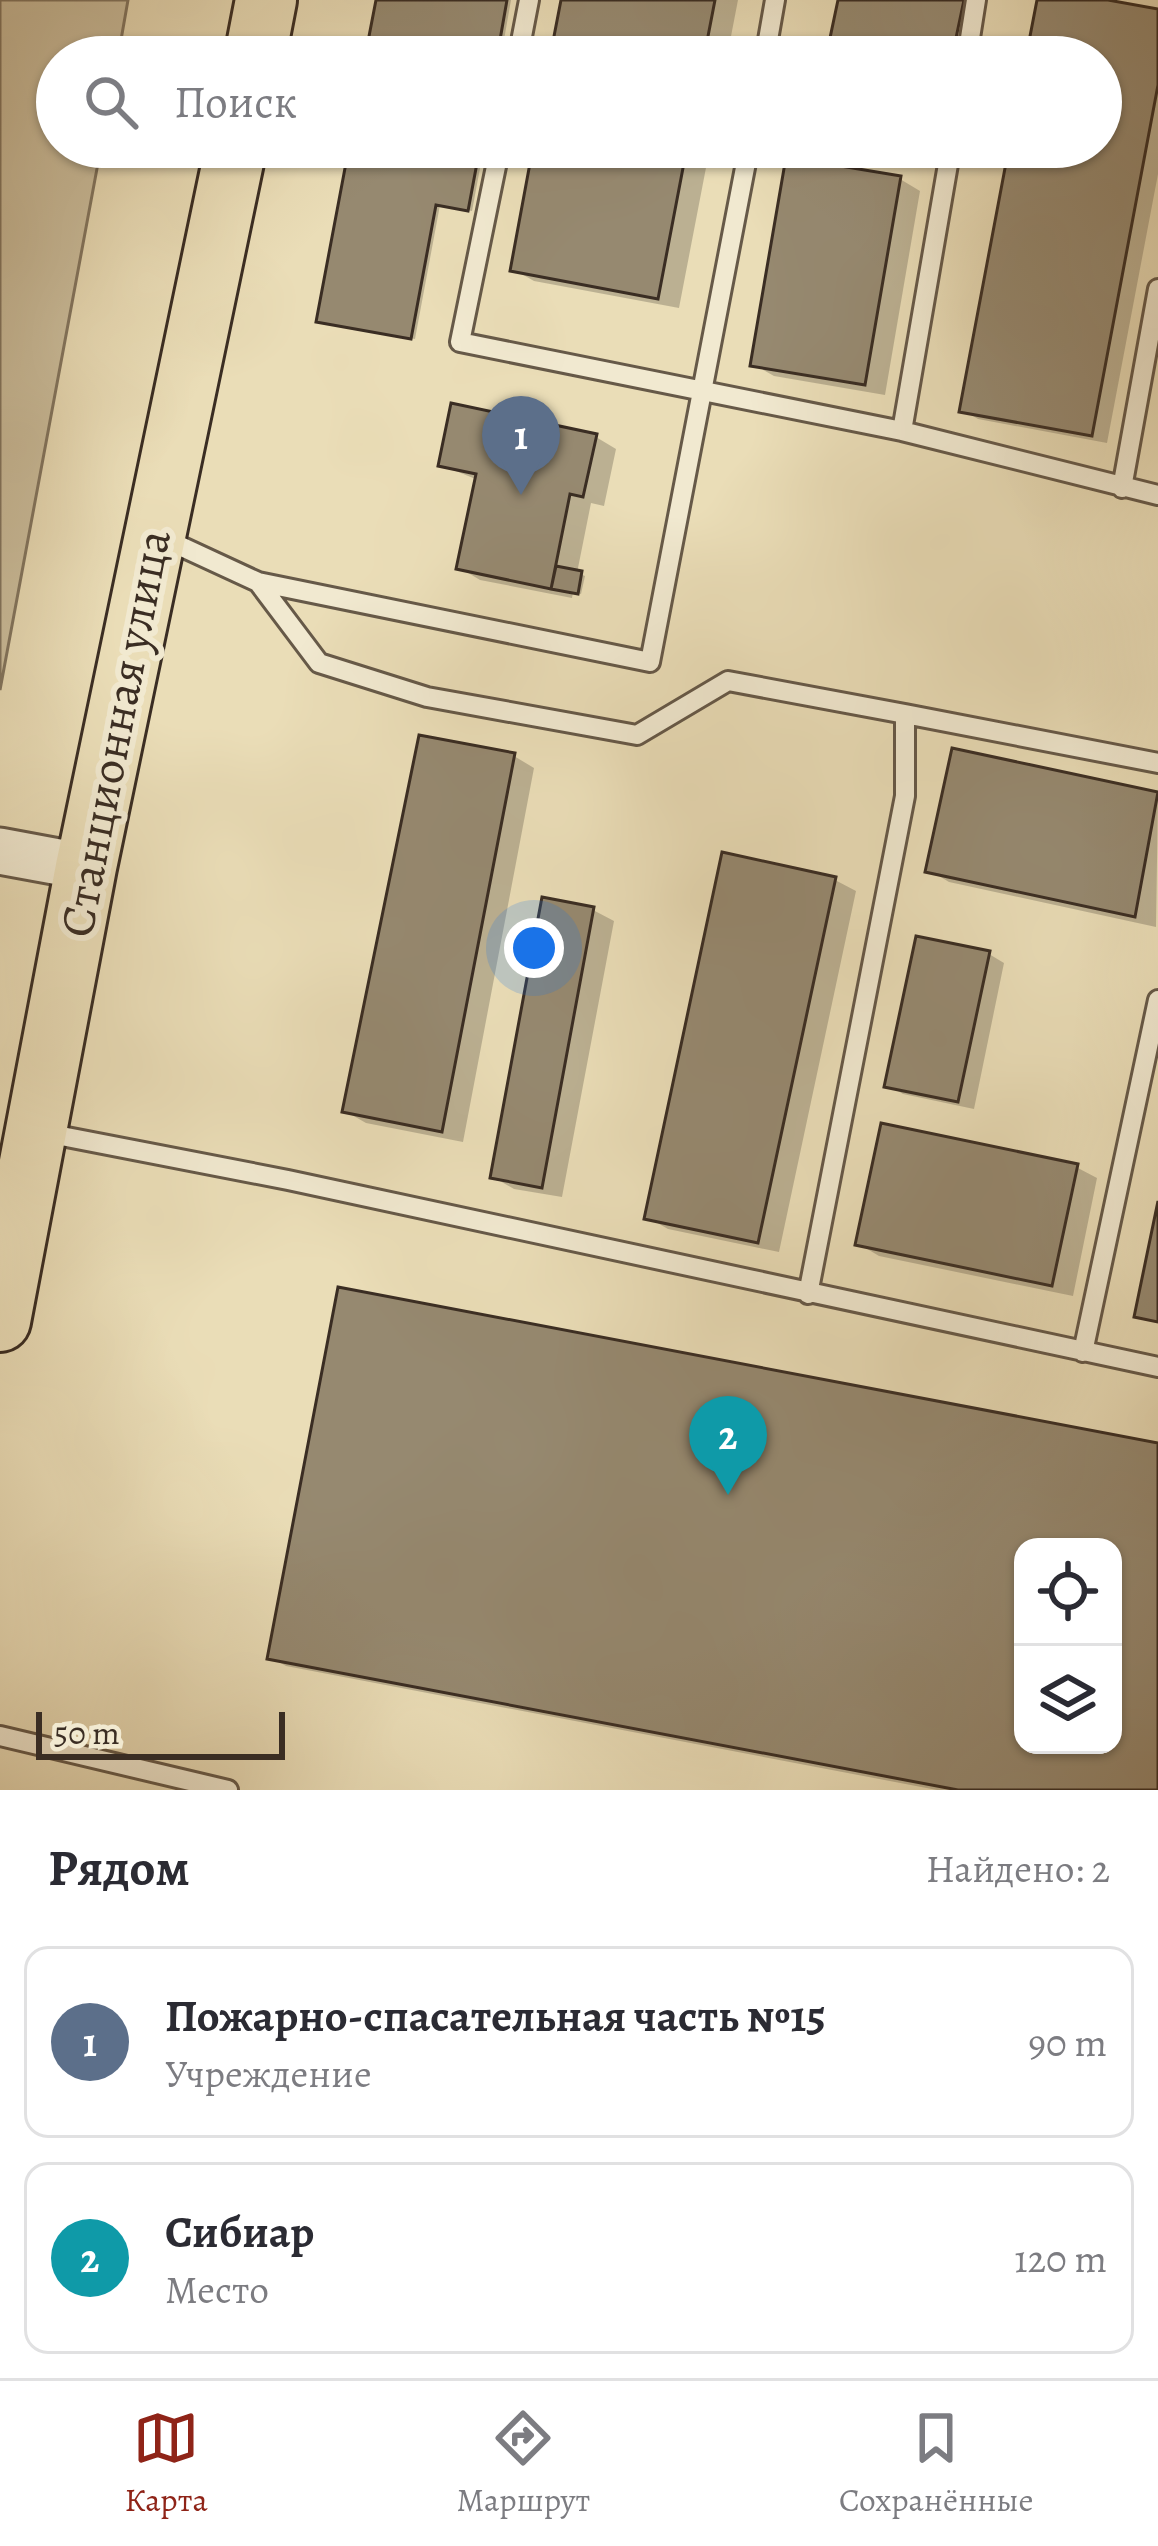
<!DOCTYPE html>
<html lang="ru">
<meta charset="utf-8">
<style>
:root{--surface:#fff;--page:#f7f7f7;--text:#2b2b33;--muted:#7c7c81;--line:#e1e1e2;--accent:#8f2418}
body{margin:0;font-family:Alegreya,serif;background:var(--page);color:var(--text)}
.controls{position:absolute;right:36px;bottom:36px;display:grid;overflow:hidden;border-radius:24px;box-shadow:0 3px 9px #0004}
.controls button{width:108px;height:108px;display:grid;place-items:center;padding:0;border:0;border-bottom:3px solid var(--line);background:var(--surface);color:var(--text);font:60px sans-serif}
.scale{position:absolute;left:36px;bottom:30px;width:249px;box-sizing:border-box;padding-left:12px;border:6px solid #3a2d23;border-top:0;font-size:33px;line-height:42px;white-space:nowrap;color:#3a2d23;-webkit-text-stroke:9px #f1e9d0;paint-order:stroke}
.you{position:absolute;left:534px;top:948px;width:42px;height:42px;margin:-30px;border:9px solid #fff;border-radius:50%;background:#1a73e8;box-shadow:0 0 0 18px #1a73e833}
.badge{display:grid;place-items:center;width:78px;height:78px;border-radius:50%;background:var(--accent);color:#fff;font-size:39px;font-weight:700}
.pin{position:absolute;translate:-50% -99px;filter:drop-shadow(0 3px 6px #0008)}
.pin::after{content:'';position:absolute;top:63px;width:42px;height:36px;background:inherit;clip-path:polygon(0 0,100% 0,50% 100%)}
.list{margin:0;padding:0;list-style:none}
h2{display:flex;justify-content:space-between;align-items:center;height:156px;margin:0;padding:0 48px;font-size:51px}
h2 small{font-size:39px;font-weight:400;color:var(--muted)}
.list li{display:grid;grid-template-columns:78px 1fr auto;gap:36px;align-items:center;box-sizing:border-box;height:192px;margin:0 24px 24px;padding:0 24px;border:3px solid var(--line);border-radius:24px}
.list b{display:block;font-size:45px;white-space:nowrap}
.list p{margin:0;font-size:39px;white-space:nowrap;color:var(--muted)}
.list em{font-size:39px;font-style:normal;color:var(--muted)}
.icon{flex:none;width:66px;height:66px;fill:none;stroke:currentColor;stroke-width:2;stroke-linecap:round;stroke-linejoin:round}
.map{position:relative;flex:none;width:1158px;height:1790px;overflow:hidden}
.search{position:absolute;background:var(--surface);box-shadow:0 3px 9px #0004;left:36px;right:36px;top:36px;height:132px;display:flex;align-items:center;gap:30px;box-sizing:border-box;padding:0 42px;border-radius:66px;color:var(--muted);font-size:45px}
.sheet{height:588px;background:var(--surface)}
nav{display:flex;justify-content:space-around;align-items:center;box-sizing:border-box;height:168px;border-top:3px solid var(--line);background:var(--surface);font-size:33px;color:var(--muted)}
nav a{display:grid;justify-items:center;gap:6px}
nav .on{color:var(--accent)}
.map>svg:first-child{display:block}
</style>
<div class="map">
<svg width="1158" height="1790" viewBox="0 0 1158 1790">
<rect width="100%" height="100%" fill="#eaddb7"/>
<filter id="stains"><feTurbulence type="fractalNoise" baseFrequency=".00167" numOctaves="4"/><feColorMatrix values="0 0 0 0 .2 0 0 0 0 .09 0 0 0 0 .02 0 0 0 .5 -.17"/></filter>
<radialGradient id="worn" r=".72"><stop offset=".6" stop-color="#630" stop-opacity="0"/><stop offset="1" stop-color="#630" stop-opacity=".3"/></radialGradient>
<path fill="#ccbf9e" stroke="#837660" stroke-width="3" d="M 0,0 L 128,0 L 118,57 L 57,57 L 57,147 L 101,147 L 0,690 Z"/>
<path fill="#0003" fill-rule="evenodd" d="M 379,0 L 511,0 L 501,57 L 369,57 Z
M 564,0 L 738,0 L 727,57 L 554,57 Z
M 841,0 L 986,0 L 975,57 L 829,57 Z
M 1040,0 L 1092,0 L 1158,13 L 1158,174 L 1107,443 L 978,419 L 963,410 L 1013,147 L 1101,147 L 1101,57 L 1030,57 Z
M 352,147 L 484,147 L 472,211 L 440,205 L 415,339 L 323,322 Z
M 536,147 L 710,147 L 679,308 L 534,281 L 513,269 Z
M 900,179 L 920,191 L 885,395 L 774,376 L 753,364 Z
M 596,437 L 616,449 L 604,506 L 591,503 L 577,573 L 585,576 L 581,594 L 573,592 L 572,598 L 480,580 L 460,568 L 478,480 L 441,465 Z
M 954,752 L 1158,796 L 1156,927 L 949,882 L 929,870 Z
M 514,756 L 534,768 L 463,1142 L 366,1123 L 345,1111 Z
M 835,880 L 856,891 L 779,1252 L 668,1229 L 647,1217 Z
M 593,910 L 614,921 L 562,1197 L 514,1189 L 493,1177 Z
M 989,954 L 1004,963 L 974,1109 L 903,1094 L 888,1085 Z
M 1076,1167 L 1097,1178 L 1073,1296 L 879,1256 L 859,1244 Z
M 1158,1446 L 1158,1790 L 937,1790 L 286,1666 L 270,1657 ZM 1023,1547 L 1113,1547 L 1113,1745 L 1023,1745 Z"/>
<path fill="#968970" stroke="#3a2d23" stroke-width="3" fill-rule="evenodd" d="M 376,0 L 507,0 L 497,57 L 365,57 Z
M 561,0 L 715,0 L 704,57 L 550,57 Z
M 838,0 L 964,0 L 952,57 L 826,57 Z
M 1037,0 L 1108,0 L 1158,9 L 1158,85 L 1092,436 L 959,412 L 1009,147 L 1101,147 L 1101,57 L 1026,57 Z
M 349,147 L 480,147 L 468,211 L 436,205 L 411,339 L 316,322 Z
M 533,147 L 687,147 L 658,299 L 510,271 Z
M 786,157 L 901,176 L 865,385 L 750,366 Z
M 451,403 L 597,434 L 583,497 L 570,494 L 551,589 L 456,569 L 476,474 L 438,466 Z
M 556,566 L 582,571 L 578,594 L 551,589 Z
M 419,735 L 515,753 L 442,1132 L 342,1112 Z
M 952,748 L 1158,792 L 1135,917 L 925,872 Z
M 722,852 L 836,877 L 758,1243 L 644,1219 Z
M 542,897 L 594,907 L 542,1188 L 490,1178 Z
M 916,936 L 990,951 L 958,1102 L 884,1087 Z
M 881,1123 L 1078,1164 L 1052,1286 L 855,1245 Z
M 1158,1201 L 1158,1322 L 1134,1317 Z
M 338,1287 L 1158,1443 L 1158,1790 L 958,1790 L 267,1659 ZM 1023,1547 L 1113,1547 L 1113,1745 L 1023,1745 Z"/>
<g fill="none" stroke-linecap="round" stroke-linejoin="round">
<g stroke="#665948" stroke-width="24">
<path id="service" d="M 518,57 L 529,0
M 765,57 L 775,0
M 967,57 L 976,0
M 500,147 L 460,342 L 902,431 L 1158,495
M 902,431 L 951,147
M 1122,488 L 1158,289
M 165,539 L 258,582 L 650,662 L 749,147
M 258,582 L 319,663 L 427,697 L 637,735 L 728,681 L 905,714 L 905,796 L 808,1294
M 905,714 L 1158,763
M 46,1133 L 288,1180 L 1158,1367
M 1083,1352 L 1158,1000
M 0,1736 L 228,1790"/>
</g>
<g stroke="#665948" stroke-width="51">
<path id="tertiary" d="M 0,851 L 86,867"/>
</g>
<g stroke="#3a2d23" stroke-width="66">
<path id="primary" d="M 255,57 L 266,0
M 0,1321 L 86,867 L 236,147"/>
</g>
<use href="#service" stroke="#f1e9d0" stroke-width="18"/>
<use href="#tertiary" stroke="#f1e9d0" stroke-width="45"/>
<use href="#primary" stroke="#eaddb7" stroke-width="60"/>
</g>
<g text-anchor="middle" stroke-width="12" stroke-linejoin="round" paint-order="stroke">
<g font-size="48" fill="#3a2d23" stroke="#f1e9d0">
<text transform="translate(114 733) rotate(-79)" y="17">Станционная улица</text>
</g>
</g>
<rect width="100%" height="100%" filter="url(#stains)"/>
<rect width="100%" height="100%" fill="url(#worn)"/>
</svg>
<div class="controls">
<button><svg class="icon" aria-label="locate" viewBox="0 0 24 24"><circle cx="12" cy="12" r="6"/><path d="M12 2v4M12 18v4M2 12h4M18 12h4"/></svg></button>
<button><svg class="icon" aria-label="layers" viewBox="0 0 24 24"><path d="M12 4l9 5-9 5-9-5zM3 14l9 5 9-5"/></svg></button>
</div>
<div class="scale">50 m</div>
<div class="you"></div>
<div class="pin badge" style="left:521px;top:495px;background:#5c6f8a">1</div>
<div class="pin badge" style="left:728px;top:1495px;background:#0f9aa8">2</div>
<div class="search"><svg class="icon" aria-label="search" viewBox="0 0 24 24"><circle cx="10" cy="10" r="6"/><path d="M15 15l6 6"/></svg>Поиск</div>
</div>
<section class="sheet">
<h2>Рядом<small>Найдено: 2</small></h2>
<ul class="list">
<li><span class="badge" style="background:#5c6f8a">1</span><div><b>Пожарно-спасательная часть №15</b><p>Учреждение</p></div><em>90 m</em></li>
<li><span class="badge" style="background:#0f9aa8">2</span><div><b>Сибиар</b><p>Место</p></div><em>120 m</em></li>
</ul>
</section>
<nav>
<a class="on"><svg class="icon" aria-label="map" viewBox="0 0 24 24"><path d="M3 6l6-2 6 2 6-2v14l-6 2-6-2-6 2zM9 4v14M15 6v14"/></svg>Карта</a>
<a><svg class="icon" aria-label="directions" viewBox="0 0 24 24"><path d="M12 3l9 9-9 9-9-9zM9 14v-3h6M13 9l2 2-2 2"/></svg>Маршрут</a>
<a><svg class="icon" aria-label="saved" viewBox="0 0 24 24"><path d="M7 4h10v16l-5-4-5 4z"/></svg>Сохранённые</a>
</nav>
